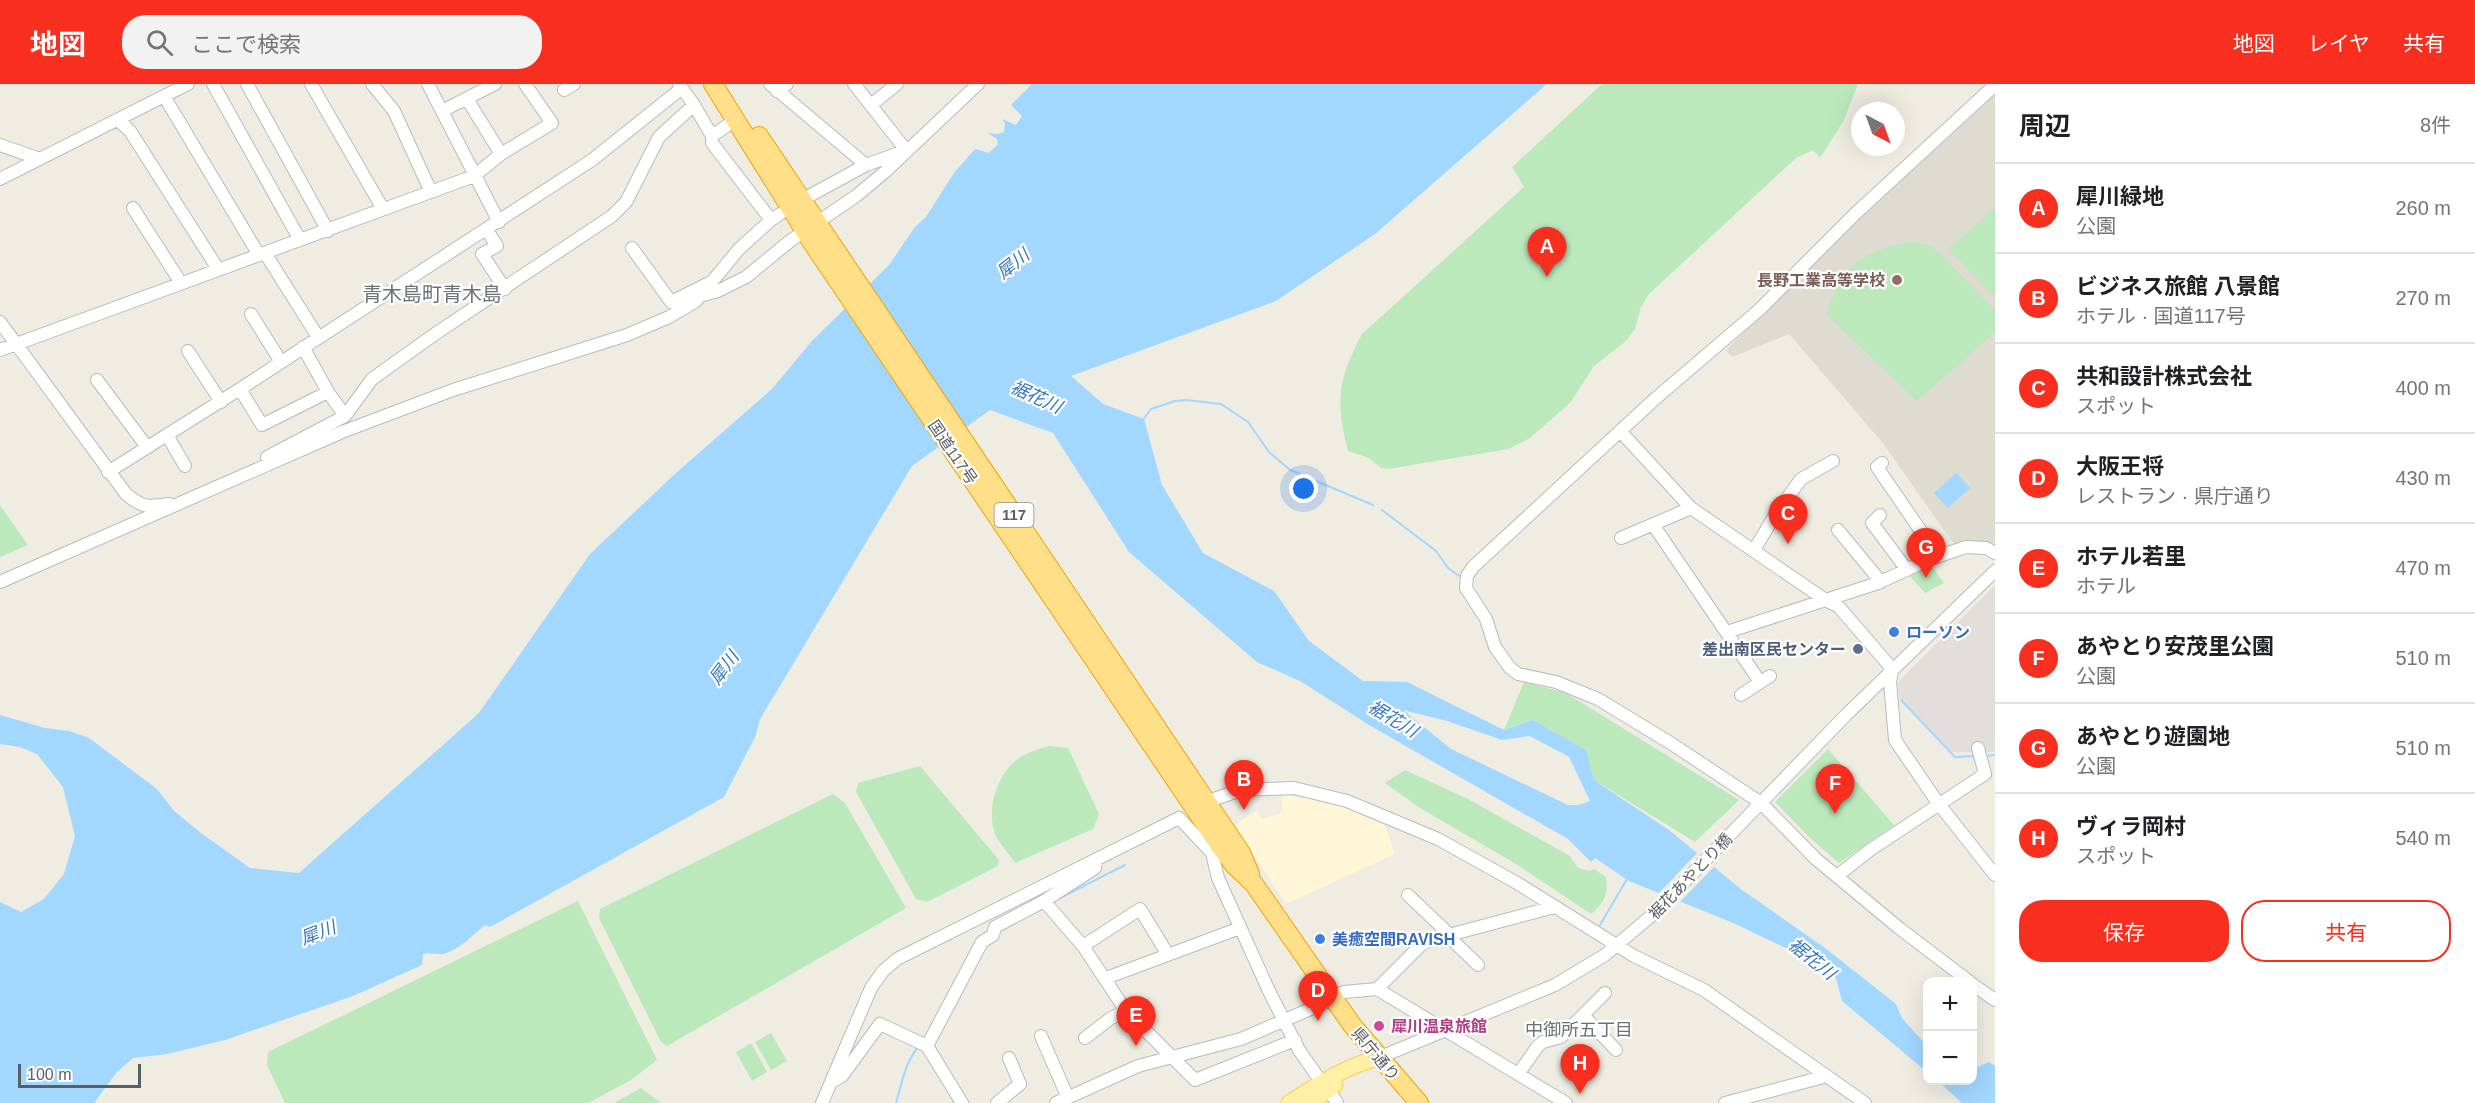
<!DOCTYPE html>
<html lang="ja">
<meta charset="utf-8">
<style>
:root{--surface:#fff;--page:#f2f2f2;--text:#202124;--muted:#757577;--line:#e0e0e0;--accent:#f82e1f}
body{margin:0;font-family:Arial,"Noto Sans JP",sans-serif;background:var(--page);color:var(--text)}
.controls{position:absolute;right:18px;bottom:18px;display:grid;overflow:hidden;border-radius:12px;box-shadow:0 6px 24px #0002}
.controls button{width:54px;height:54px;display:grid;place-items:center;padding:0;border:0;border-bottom:2px solid var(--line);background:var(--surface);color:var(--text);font:30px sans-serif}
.compass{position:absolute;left:1851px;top:18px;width:54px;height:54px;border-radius:50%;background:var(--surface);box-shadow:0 6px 24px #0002;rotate:139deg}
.scale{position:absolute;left:18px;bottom:15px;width:123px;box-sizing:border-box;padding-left:6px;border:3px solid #5a5f64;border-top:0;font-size:16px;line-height:21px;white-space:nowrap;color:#5a5f64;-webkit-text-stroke:4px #fff;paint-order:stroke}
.you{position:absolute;left:1304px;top:405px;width:21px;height:21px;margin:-15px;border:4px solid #fff;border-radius:50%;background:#1a73e8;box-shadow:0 0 0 9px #1a73e833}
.badge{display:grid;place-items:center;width:39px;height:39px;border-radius:50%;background:var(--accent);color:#fff;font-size:20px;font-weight:700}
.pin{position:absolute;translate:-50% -50px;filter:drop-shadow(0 2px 3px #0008)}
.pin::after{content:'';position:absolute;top:32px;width:21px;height:18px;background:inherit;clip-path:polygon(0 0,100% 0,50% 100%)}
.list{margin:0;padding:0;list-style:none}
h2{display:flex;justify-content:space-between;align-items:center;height:78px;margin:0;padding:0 24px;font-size:26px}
h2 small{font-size:20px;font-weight:400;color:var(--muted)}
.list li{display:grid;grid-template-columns:39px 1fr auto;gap:18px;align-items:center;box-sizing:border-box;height:90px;padding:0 24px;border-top:2px solid var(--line)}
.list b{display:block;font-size:22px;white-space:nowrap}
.list p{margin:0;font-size:20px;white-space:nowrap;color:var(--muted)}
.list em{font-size:20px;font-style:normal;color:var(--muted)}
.actions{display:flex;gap:12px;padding:18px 24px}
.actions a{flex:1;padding:14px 0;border:2px solid var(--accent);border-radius:24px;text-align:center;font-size:21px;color:var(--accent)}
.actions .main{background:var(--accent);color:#fff}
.icon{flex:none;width:33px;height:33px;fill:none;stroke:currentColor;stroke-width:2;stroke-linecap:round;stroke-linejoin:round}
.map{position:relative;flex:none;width:1995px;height:1019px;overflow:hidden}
header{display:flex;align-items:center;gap:36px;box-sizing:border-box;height:84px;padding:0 30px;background:var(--accent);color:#fff}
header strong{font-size:28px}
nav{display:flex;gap:33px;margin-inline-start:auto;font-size:21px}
.search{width:420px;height:54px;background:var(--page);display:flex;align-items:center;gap:15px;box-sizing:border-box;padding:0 21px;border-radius:24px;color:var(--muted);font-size:22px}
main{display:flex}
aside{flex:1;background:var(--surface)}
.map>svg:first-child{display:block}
</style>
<header>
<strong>地図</strong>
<div class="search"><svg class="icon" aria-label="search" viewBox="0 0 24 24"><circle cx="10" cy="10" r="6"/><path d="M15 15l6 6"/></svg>ここで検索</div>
<nav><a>地図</a><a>レイヤ</a><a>共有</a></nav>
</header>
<main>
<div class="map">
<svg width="1995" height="1019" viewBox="0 0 1995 1019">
<rect width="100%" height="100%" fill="#efece2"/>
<path fill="#fff5d7" d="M 1283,710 L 1337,720 L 1385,741 L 1395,770 L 1286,820 L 1235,741 L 1257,726 L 1262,735 L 1281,729 Z"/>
<path fill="#e2dfda" d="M 1995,501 L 1995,668 L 1951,668 L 1899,613 L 1898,598 Z"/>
<path fill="#dedbd1" d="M 1995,10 L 1995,462 L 1956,463 L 1882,358 L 1789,250 L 1732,273 L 1726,266 L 1853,141 Z"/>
<path fill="#bce9bc" d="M 1602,0 L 1858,0 L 1844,36 L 1820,74 L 1813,66 L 1796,74 L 1649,210 L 1641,223 L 1635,245 L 1626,257 L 1594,282 L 1570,319 L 1530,354 L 1509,365 L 1388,385 L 1381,384 L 1369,374 L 1348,367 C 1335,316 1338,296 1362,250 L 1524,103 L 1512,83 Z
M 1995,124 L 1995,213 L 1948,165 Z
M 1917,158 L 1929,161 L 1939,168 L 1995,226 L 1995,248 L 1917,317 L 1827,231 C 1840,181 1867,163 1917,158 Z
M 0,421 L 28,461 L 0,473 Z
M 1930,480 L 1944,499 L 1925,509 L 1907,489 Z
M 1524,598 L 1566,609 L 1739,716 L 1695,758 L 1594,696 L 1585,666 L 1533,636 L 1504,646 Z
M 1049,662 L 1068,664 L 1099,730 L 1093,745 L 1015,779 C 1010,771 1003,764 998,756 C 985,733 994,699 1011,681 C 1021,670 1036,666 1049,662 Z
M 1828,665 L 1894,741 L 1839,779 L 1809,753 L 1775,718 Z
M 920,682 L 999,776 L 998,782 L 927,818 L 916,815 L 856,708 L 858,699 Z
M 1405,686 L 1468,715 L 1570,772 L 1578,784 L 1590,787 L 1594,785 L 1606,793 C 1609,809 1604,820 1591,830 L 1516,780 L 1420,724 L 1385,699 Z
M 833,710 L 845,719 L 906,824 L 667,962 L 661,958 L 599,834 L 600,825 Z
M 578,817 L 657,976 L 631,996 L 588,1019 L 285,1019 L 267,981 L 268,968 Z
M 771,949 L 787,977 L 771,986 L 755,958 Z
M 751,959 L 767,988 L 752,997 L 736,968 Z
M 641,1004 L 661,1019 L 614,1019 Z"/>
<path fill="#a2d7ff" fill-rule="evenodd" d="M 1032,0 L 1547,0 L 1375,150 L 1276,217 L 1071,292 L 1103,320 L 1144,335 L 1162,401 L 1203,469 L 1274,507 L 1309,557 L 1363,597 L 1407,598 L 1504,646 L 1533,636 L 1586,666 L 1594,696 L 1669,746 L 1742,806 L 1825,864 L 1896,920 L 1902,934 L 1927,962 L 1927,988 L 1842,917 L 1836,894 L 1814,877 L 1806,877 L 1790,866 L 1731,838 L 1629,797 L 1595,774 L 1591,778 L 1568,755 L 1369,641 L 1302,598 L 1257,578 L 1129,468 L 1053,349 L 990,326 L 912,382 L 760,635 L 755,653 L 724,713 L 490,843 L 485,841 C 472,851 460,866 443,870 C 436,871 431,868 423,870 L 422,881 L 353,912 L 225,956 L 167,970 L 133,974 L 117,988 L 94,1019 L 0,1019 L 0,818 L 21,828 L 44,815 L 64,790 L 75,752 L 63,703 L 37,670 L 20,663 L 0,660 L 0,631 L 45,644 L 69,647 L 89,654 L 157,705 L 174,727 L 201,749 L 250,784 L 299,789 L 479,629 L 590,470 L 676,389 L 772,305 L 812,257 L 889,181 L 915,143 L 926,133 L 954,89 L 975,65 L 989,69 L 998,60 L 997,55 L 988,49 L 998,50 L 1004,48 L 1005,39 L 1002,35 L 1016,41 L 1022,32 L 1011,21 ZM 1403,626 L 1447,637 L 1502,656 L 1530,652 L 1569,673 L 1590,717 L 1579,721 L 1568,721 L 1451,665 Z
M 1956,389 L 1970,404 L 1948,424 L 1934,409 Z
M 1989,978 L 1995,982 L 1995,1019 L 1962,1019 L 1938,997 L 1972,996 L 1973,985 Z"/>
<path fill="#efece2" d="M 1699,767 L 1716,781 L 1679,819 L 1657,811 Z"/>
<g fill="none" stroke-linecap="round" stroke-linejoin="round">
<path stroke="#a2d7ff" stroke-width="2" d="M 1142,337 L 1151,325 L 1175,317 L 1186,316 L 1221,320 L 1248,338 L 1269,368 L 1290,386 L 1373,421
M 1382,426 L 1436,467 L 1448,484 L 1459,492
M 1901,616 L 1955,673 L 1974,672
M 1986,672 L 1995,671
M 1058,815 L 1125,781
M 1600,841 L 1627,795
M 896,1019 C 902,999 905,978 919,962"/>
<g stroke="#b7bbc0" stroke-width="14">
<path id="minor" d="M 213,0 L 300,156
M 247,0 L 328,147
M 311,0 L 383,125
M 372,0 L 394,27 L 431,108
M 428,0 L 499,138
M 679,0 L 694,21 L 712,52
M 770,0 L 866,81
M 854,0 L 906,66
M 564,6 L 574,0
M 777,7 L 787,0
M 164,12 L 259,171
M 467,15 L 501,70
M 871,21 L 897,0
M 442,27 L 495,0
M 118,36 L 130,47 L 218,185
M 735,36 L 712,52 L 712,59 L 771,136 L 780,130
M 0,61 L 40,75
M 0,95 L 188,0
M 809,112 L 866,81 L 902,68
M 133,124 L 181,199
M 487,146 L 497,162 L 482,170 L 505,205
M 632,164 L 671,218 L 709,199
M 265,169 L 318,253
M 703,211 L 718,207 L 746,193 L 790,157 L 856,112 L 886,87 L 978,0
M 251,230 L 281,278
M 0,238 L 126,410 C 143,424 147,423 169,420
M 303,263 L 328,308 L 345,332
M 0,266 L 474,92 L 501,70 L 552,39 L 525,0
M 188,267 L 221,318
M 97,296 L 147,363
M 240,305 L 262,341 L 328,308
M 1621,348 L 1691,424 L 1827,517 L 1839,523 L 1888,580 L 1892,588 L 1890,598 L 1895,656 L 1938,719 L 1995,791
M 167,351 L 185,382
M 267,373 L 345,332 L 372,295 L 435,250 L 612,132 L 626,118 L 659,53 L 694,21
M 1882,379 L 1877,383 L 1938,472
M 108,388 L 240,305 L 592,76 L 682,4
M 1880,431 L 1872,439 L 1907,486
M 1654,442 L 1760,598
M 1838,446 L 1881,498
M 1621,454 L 1691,424
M 1754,466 L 1775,431 L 1801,395 L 1833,377
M 0,498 L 342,348 L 453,306 L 627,251 L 669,233 L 696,217 L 739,165 L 771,136
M 1727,548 L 1878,499 L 1930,475 L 1966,463 L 1986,464 L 1995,469
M 1741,611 L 1770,592
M 1214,715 L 1241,706 L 1294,704 L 1347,717 L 1438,755 L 1517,799 L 1634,872 L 1704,906 L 1865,1019
M 1837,792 L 1870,766 L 1985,690 L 1978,664
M 1408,811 L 1449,850
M 1044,817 L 1083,862 L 1126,927 L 1195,996 L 1295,956
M 1447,851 L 1478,881
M 1083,862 L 1140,825 L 1167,869
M 1106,894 L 1240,844
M 1970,898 L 1899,844 L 1816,775 L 1761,719 L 1672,660 L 1598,615 L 1556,598 L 1518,590 L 1510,584 L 1495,563 L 1486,535 L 1466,504 L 1467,492 L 1473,483 L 1656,314 L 1759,226 L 1856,129 L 1995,1
M 1972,900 L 1995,916
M 1377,905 L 1421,861 L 1430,856 L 1554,823
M 1584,932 L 1616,966
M 1041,952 L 1068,1014
M 1085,954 L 1111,934 L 1126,927
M 927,962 L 982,858 L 993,851 L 995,843 L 1044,817 L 1095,784 L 1096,776
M 1378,974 L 1555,901 L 1605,871 L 1651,832 L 1846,631 L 1995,487
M 1518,990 L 1538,962 L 1543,958 L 1561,953 L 1605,909
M 833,997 L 842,992 L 880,940 L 927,962 L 962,1019
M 1329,1006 L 1337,1019
M 822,1019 L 871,904 L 883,887 L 897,875 L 1179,734 L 1212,769 L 1218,794 L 1269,907 L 1299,966 L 1322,999
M 997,1019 L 1020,1000 L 1009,974
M 1056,1019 L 1138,982 L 1241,955 L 1322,920 L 1344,908 L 1377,905 L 1566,1019
M 1725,1019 L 1827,992"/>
</g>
<g stroke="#fdcb4c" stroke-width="17">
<path id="major" d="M 1289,1019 C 1317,1001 1346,982 1378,974
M 1310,1019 L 1335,1001"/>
</g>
<g stroke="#f1a400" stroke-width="20">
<path id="highway" d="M 713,0 L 813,160 L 1220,762 L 1234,781 L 1254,800 L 1352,941 L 1419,1019
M 759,52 L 1241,769 L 1250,790"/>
</g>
<use href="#minor" stroke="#fff" stroke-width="12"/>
<use href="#major" stroke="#fff0a7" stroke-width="15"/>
<use href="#highway" stroke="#ffe089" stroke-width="18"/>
</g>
<circle fill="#8d6e63" stroke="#fff" stroke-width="2" cx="1897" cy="196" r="6"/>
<g fill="#3f7fe0" stroke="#fff" stroke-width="2">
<circle cx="1894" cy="548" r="6"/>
<circle cx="1320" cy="855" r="6"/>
</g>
<circle fill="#5c6f8a" stroke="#fff" stroke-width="2" cx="1858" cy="565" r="6"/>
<circle fill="#d1479c" stroke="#fff" stroke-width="2" cx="1379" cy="942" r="6"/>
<g text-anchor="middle" stroke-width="4.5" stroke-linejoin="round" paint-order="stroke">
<rect fill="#fff" stroke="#8c8f92" stroke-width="1.5" x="994.5" y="419" width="39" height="24" rx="4.5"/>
<g font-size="15" font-weight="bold" fill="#5a5f64">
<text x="1014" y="436">117</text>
</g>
<g font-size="16" font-weight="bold" fill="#785e54" stroke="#fff" text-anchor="end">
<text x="1885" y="202">長野工業高等学校</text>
</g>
<g font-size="16" fill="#5a5f64" stroke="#fff">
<text transform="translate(953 368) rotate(56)" y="6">国道117号</text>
<text transform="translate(1690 792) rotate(-46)" y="6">裾花あやとり橋</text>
<text transform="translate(1376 970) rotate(50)" y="6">県庁通り</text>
</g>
<g font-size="16" font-weight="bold" fill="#366cbe" stroke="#fff" text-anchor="start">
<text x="1906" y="554">ローソン</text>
<text x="1332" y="861">美癒空間RAVISH</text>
</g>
<g font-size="16" font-weight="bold" fill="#4e5e75" stroke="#fff" text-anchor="end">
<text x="1846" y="571">差出南区民センター</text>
</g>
<g font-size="16" font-weight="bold" fill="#b23c85" stroke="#fff" text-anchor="start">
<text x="1391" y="948">犀川温泉旅館</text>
</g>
<g font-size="18" font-style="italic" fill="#3678ba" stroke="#fff">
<text transform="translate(1013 180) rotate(-39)" y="6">犀川</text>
<text transform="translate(1036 313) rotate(24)" y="6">裾花川</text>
<text transform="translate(724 584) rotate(-53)" y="6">犀川</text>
<text transform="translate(1393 635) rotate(31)" y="6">裾花川</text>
<text transform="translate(318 849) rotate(-21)" y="6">犀川</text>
<text transform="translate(1812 875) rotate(39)" y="6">裾花川</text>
</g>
<g font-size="18" fill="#6b7177" stroke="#fff">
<text x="1579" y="952">中御所五丁目</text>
</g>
<g font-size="20" fill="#6b7177" stroke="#fff">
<text x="432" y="217">青木島町青木島</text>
</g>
</g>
</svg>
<div class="controls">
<button>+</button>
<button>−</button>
</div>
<svg class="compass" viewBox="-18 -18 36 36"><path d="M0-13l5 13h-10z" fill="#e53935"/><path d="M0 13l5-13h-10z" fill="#757577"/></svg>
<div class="scale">100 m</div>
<div class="you"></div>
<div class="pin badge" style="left:1547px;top:193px">A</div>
<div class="pin badge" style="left:1244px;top:726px">B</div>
<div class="pin badge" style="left:1788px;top:460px">C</div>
<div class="pin badge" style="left:1318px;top:937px">D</div>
<div class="pin badge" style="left:1136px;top:962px">E</div>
<div class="pin badge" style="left:1835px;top:730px">F</div>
<div class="pin badge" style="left:1926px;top:494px">G</div>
<div class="pin badge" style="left:1580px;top:1010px">H</div>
</div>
<aside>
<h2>周辺<small>8件</small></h2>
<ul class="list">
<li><span class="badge">A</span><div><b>犀川緑地</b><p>公園</p></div><em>260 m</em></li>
<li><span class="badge">B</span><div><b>ビジネス旅館 八景館</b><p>ホテル · 国道117号</p></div><em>270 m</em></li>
<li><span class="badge">C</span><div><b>共和設計株式会社</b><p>スポット</p></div><em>400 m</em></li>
<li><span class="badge">D</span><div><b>大阪王将</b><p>レストラン · 県庁通り</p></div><em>430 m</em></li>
<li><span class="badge">E</span><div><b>ホテル若里</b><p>ホテル</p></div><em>470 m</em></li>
<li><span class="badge">F</span><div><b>あやとり安茂里公園</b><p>公園</p></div><em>510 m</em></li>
<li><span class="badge">G</span><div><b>あやとり遊園地</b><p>公園</p></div><em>510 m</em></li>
<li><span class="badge">H</span><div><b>ヴィラ岡村</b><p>スポット</p></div><em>540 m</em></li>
</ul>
<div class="actions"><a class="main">保存</a><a>共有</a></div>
</aside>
</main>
